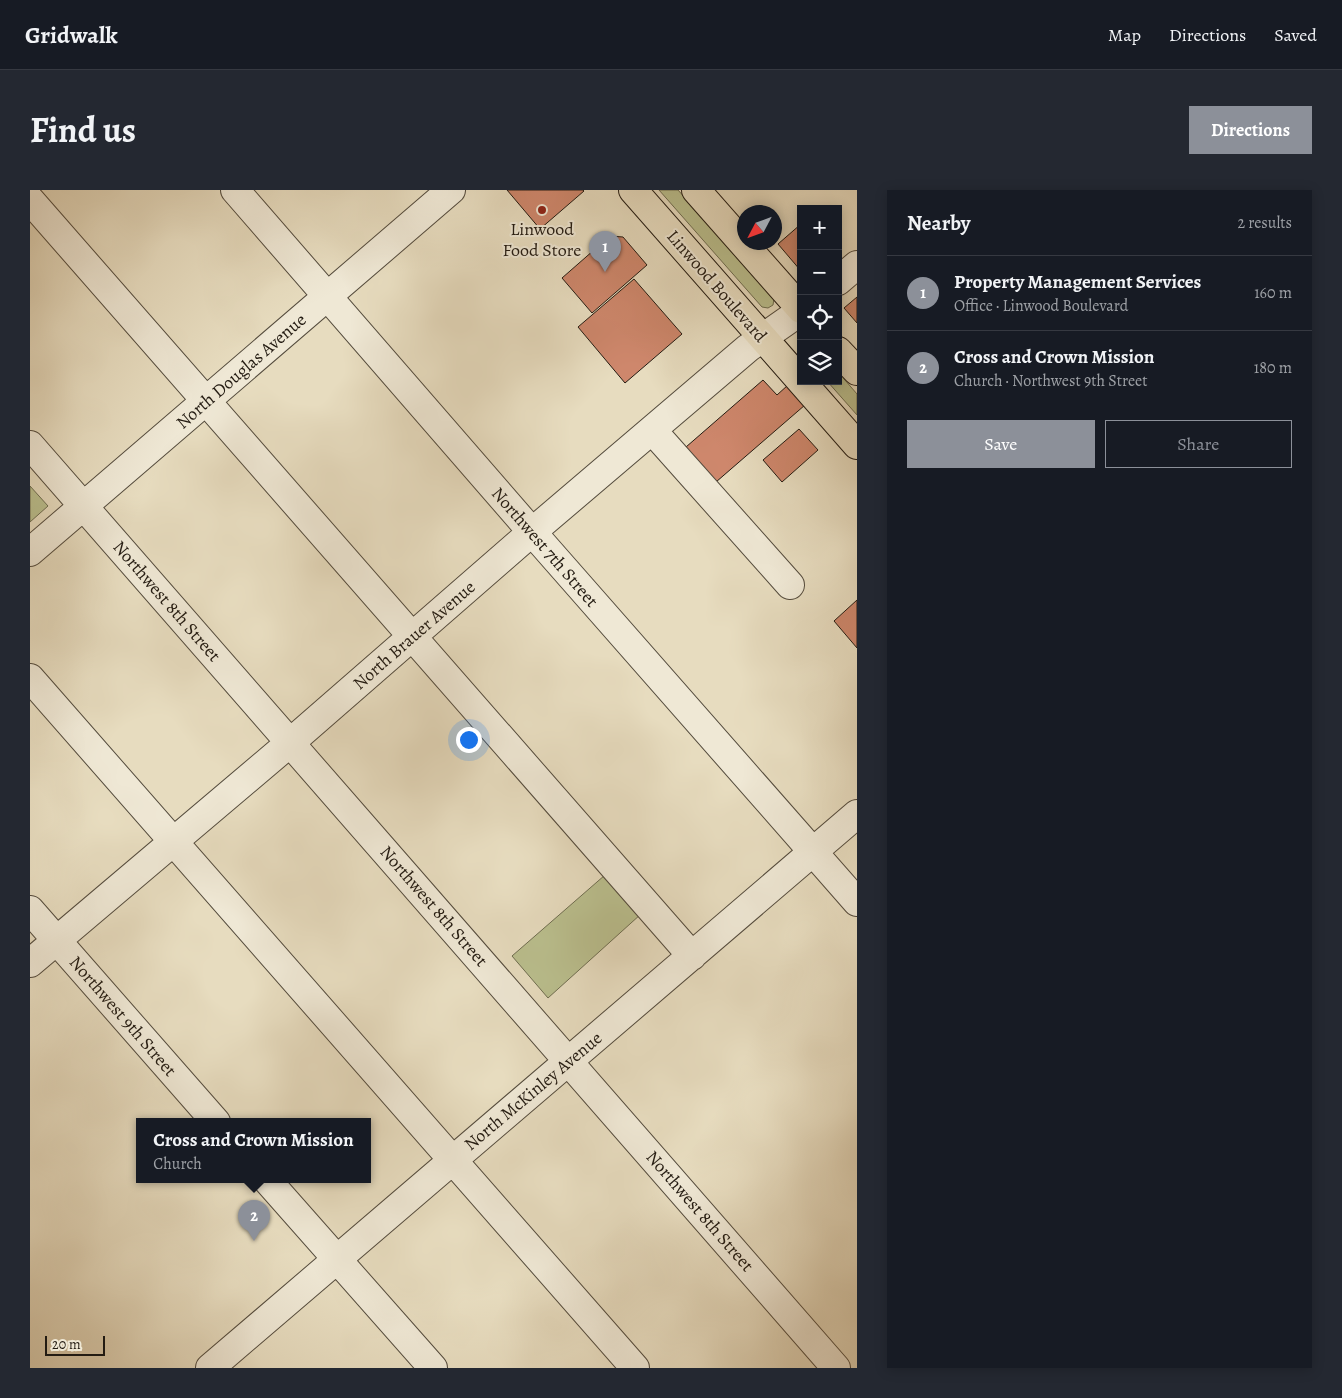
<!DOCTYPE html>
<meta charset="utf-8">
<style>
:root{--surface:#171b24;--page:#242831;--text:#f1f3f6;--muted:#9ea1a6;--line:#363941;--accent:#8c9099}
body{margin:0;font-family:Alegreya,serif;background:var(--page);color:var(--text)}
.controls{position:absolute;right:15px;top:15px;display:grid;overflow:hidden;border-radius:0px;box-shadow:0 2px 12px #0003}
.controls button{width:45px;height:45px;display:grid;place-items:center;padding:0;border:0;border-bottom:1px solid var(--line);background:var(--surface);color:var(--text);font:25px sans-serif}
.compass{position:absolute;left:707px;top:15px;width:45px;height:45px;border-radius:50%;background:var(--surface);box-shadow:0 2px 12px #0003;rotate:229deg}
.scale{position:absolute;left:15px;bottom:12px;width:60px;box-sizing:border-box;padding-left:5px;border:2px solid #231b12;border-top:0;font-size:14px;line-height:18px;white-space:nowrap;color:#231b12;-webkit-text-stroke:4px #efe8d5;paint-order:stroke}
.you{position:absolute;left:438px;top:549px;width:18px;height:18px;margin:-12px;border:4px solid #fff;border-radius:50%;background:#1a73e8;box-shadow:0 0 0 8px #1a73e833}
.badge{display:grid;place-items:center;width:32px;height:32px;border-radius:50%;background:var(--accent);color:#fff;font-size:16px;font-weight:700}
.pin{position:absolute;translate:-50% -41px;filter:drop-shadow(0 1px 2px #0008)}
.pin::after{content:'';position:absolute;top:26px;width:18px;height:15px;background:inherit;clip-path:polygon(0 0,100% 0,50% 100%)}
.popup{position:absolute;left:106px;top:928px;width:235px;height:65px;box-sizing:border-box;display:grid;place-content:center;border-radius:0px;background:var(--surface);filter:drop-shadow(0 1px 4px #0005);font-size:16px;white-space:nowrap;color:var(--muted)}
.popup b{font-size:19px;color:var(--text)}
.popup::after{content:'';position:absolute;left:50%;top:100%;margin-left:-10px;border:10px solid transparent;border-top-color:var(--surface)}
.list{margin:0;padding:0;list-style:none}
h2{display:flex;justify-content:space-between;align-items:center;height:65px;margin:0;padding:0 20px;font-size:21px}
h2 small{font-size:16px;font-weight:400;color:var(--muted)}
.list li{display:grid;grid-template-columns:32px 1fr auto;gap:15px;align-items:center;box-sizing:border-box;height:75px;padding:0 20px;border-top:1px solid var(--line)}
.list b{display:block;font-size:19px;white-space:nowrap}
.list p{margin:0;font-size:16px;white-space:nowrap;color:var(--muted)}
.list em{font-size:16px;font-style:normal;color:var(--muted)}
.actions{display:flex;gap:10px;padding:15px 20px}
.actions a{flex:1;padding:11px 0;border:1px solid var(--accent);border-radius:0px;text-align:center;font-size:18px;color:var(--accent)}
.actions .main{background:var(--accent);color:#fff}
.icon{flex:none;width:28px;height:28px;fill:none;stroke:currentColor;stroke-width:2;stroke-linecap:round;stroke-linejoin:round}
.map{position:relative;flex:none;width:827px;height:1178px;overflow:hidden;border-radius:0px}
header{display:flex;align-items:center;gap:30px;box-sizing:border-box;height:70px;padding:0 25px;background:var(--surface);border-bottom:1px solid var(--line)}
header strong{font-size:24px}
nav{display:flex;gap:28px;margin-inline-start:auto;font-size:18px}
.intro{display:flex;align-items:center;justify-content:space-between;box-sizing:border-box;height:120px;padding:0 30px}
h1{margin:0;font-size:35px}
.button{padding:12px 22px;border-radius:0px;background:var(--accent);color:#fff;font-size:18px;font-weight:700}
main{display:flex;gap:30px;padding:0 30px}
aside{flex:1;background:var(--surface);border-radius:0px;box-shadow:0 2px 12px #0003}
.map>svg:first-child{display:block}
</style>
<header>
<strong>Gridwalk</strong>
<nav><a>Map</a><a>Directions</a><a>Saved</a></nav>
</header>
<div class="intro"><h1>Find us</h1><a class="button">Directions</a></div>
<main>
<div class="map">
<svg width="827" height="1178" viewBox="0 0 827 1178">
<rect width="100%" height="100%" fill="#e7dcbf"/>
<filter id="stains"><feTurbulence type="fractalNoise" baseFrequency=".004" numOctaves="4"/><feColorMatrix values="0 0 0 0 .2 0 0 0 0 .09 0 0 0 0 .02 0 0 0 .5 -.17"/></filter>
<radialGradient id="worn" r=".72"><stop offset=".6" stop-color="#630" stop-opacity="0"/><stop offset="1" stop-color="#630" stop-opacity=".3"/></radialGradient>
<path fill="#babf8e" stroke="#6e6d50" d="M 629,0 L 648,0 L 742,106 L 744,109 L 743,115 L 738,118 L 732,117 Z
M 808,182 L 827,204 L 827,225 L 797,191 L 808,191 Z
M 0,296 L 18,316 L 0,332 Z
M 575,685 L 611,724 L 518,808 L 482,766 Z"/>
<path fill="#ce876c" stroke="#231b12" d="M 477,0 L 553,0 L 554,1 L 510,39 Z
M 771,34 L 771,81 L 748,54 Z
M 580,46 L 593,47 L 617,75 L 562,123 L 532,88 Z
M 604,89 L 652,144 L 595,193 L 548,137 Z
M 827,107 L 827,133 L 814,118 Z
M 733,190 L 747,205 L 758,195 L 775,215 L 686,292 L 656,257 Z
M 769,239 L 788,260 L 752,292 L 733,270 Z
M 827,410 L 827,458 L 804,431 Z"/>
<g fill="none" stroke-linecap="round" stroke-linejoin="round">
<g stroke="#544b3d" stroke-width="30">
<path id="minor" d="M 205,0 L 502,342 L 827,712
M 0,10 L 662,766
M 808,91 L 827,75
M 622,240 L 760,395
M 0,255 L 806,1178
M 0,362 L 421,0
M 0,488 C 200,719 404,947 605,1178
M 0,720 L 186,932
M 0,773 L 261,552 L 502,342 L 718,158 L 771,121
M 237,990 L 403,1178
M 180,1178 L 827,624"/>
</g>
<g stroke="#231b12" stroke-width="30">
<path id="major" d="M 603,0 L 827,255
M 666,0 L 771,119
M 808,161 L 827,181"/>
</g>
<use href="#minor" stroke="#efe8d5" stroke-width="28"/>
<use href="#major" stroke="#e7dcbf" stroke-width="28"/>
</g>
<circle fill="#8f2418" stroke="#efe8d5" stroke-width="2" cx="512" cy="20" r="5"/>
<g text-anchor="middle" stroke-width="4" stroke-linejoin="round" paint-order="stroke">
<g font-size="18" fill="#231b12" stroke="#efe8d5">
<text x="512" y="45">Linwood<tspan x="512" dy="21">Food Store</tspan></text>
</g>
<g font-size="18" fill="#231b12" stroke="#efe8d5">
<text transform="translate(687 96) rotate(49)" y="6">Linwood Boulevard</text>
<text transform="translate(211 181) rotate(-41)" y="6">North Douglas Avenue</text>
<text transform="translate(515 357) rotate(49)" y="6">Northwest 7th Street</text>
<text transform="translate(137 411) rotate(49)" y="6">Northwest 8th Street</text>
<text transform="translate(384 445) rotate(-41)" y="6">North Brauer Avenue</text>
<text transform="translate(404 716) rotate(49)" y="6">Northwest 8th Street</text>
<text transform="translate(93 826) rotate(49)" y="6">Northwest 9th Street</text>
<text transform="translate(503 901) rotate(-40)" y="6">North McKinley Avenue</text>
<text transform="translate(670 1021) rotate(49)" y="6">Northwest 8th Street</text>
</g>
</g>
<rect width="100%" height="100%" filter="url(#stains)"/>
<rect width="100%" height="100%" fill="url(#worn)"/>
</svg>
<div class="controls">
<button>+</button>
<button>−</button>
<button><svg class="icon" aria-label="locate" viewBox="0 0 24 24"><circle cx="12" cy="12" r="6"/><path d="M12 2v4M12 18v4M2 12h4M18 12h4"/></svg></button>
<button><svg class="icon" aria-label="layers" viewBox="0 0 24 24"><path d="M12 4l9 5-9 5-9-5zM3 14l9 5 9-5"/></svg></button>
</div>
<svg class="compass" viewBox="-18 -18 36 36"><path d="M0-13l5 13h-10z" fill="#e53935"/><path d="M0 13l5-13h-10z" fill="#9ea1a6"/></svg>
<div class="scale">20 m</div>
<div class="you"></div>
<div class="pin badge" style="left:575px;top:82px">1</div>
<div class="pin badge" style="left:224px;top:1051px">2</div>
<div class="popup"><b>Cross and Crown Mission</b>Church</div>
</div>
<aside>
<h2>Nearby<small>2 results</small></h2>
<ul class="list">
<li><span class="badge">1</span><div><b>Property Management Services</b><p>Office · Linwood Boulevard</p></div><em>160 m</em></li>
<li><span class="badge">2</span><div><b>Cross and Crown Mission</b><p>Church · Northwest 9th Street</p></div><em>180 m</em></li>
</ul>
<div class="actions"><a class="main">Save</a><a>Share</a></div>
</aside>
</main>
